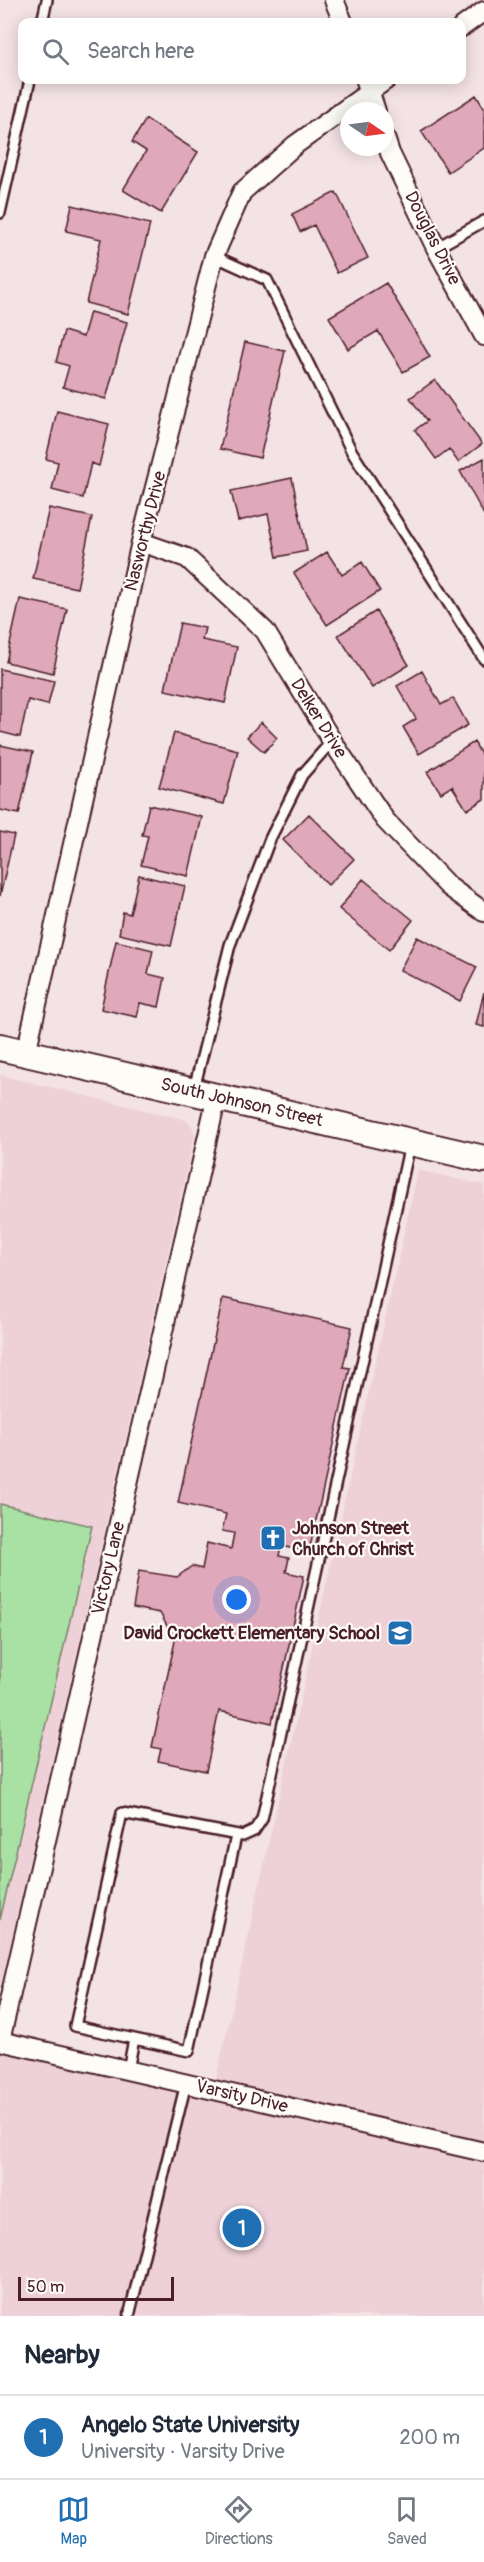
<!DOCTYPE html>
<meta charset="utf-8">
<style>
:root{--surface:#fff;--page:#f2f2f3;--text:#1f2937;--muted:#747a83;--line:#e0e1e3;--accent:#1f6fb2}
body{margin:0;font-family:Pangolin,sans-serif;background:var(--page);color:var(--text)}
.compass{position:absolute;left:340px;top:102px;width:54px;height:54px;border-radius:50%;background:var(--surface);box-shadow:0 3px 15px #0003;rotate:103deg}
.scale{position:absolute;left:18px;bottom:15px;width:156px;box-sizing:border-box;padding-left:6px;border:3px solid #4a1f2b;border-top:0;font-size:16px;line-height:21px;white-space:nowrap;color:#4a1f2b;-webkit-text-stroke:4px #fdfcf7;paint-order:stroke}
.you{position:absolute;left:237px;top:1600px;width:21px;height:21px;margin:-15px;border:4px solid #fff;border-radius:50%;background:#1a73e8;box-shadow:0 0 0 9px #1a73e833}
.badge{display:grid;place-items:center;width:39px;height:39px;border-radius:50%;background:var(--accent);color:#fff;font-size:20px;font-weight:700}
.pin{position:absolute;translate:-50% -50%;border:3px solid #fff;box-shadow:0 2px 6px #0006}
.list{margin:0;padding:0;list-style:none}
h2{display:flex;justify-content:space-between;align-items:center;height:78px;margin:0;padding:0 24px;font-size:26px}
h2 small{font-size:20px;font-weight:400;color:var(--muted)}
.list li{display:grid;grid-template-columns:39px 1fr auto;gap:18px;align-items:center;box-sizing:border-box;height:84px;padding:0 24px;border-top:2px solid var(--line)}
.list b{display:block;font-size:22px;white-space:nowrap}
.list p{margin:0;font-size:20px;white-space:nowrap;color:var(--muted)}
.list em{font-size:20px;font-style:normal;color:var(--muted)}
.icon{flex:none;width:33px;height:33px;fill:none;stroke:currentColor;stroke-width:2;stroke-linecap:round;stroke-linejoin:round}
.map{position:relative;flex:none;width:484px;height:2316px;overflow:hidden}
.search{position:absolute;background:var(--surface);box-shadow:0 3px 15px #0003;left:18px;right:18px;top:18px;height:66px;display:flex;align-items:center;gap:15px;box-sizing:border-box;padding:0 21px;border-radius:12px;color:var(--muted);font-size:22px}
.sheet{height:162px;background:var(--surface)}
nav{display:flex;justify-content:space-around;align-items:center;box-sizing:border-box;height:84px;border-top:2px solid var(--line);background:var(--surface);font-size:16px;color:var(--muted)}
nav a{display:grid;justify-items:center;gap:3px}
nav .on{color:var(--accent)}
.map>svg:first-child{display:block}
</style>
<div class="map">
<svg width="484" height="2316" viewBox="0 0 484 2316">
<rect width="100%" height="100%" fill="#f4e3e5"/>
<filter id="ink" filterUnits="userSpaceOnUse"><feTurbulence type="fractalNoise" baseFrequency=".0167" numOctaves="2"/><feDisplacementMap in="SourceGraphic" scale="12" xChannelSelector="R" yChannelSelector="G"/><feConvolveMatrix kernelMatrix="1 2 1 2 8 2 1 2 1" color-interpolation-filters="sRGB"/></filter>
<g filter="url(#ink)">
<path fill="#eed1d8" d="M 0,1075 L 186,1120 L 192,1126 L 195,1135 L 0,1989 Z
M 418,1170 L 484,1185 L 484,2316 L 0,2316 L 0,2032 L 216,2080 Z"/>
<path fill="#a9e1a5" stroke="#7a8068" stroke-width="1.5" d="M 0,1504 L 92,1526 L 0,1920 Z"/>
<path fill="#e0a8bb" stroke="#4a1f2b" stroke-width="1.5" d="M 476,95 L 484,108 L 484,148 L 448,172 L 421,131 Z
M 146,119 L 198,152 L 161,213 L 123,190 L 146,151 L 132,142 Z
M 336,192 L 368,258 L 337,273 L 314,225 L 300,232 L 292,214 Z
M 72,205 L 150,224 L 128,314 L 86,303 L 101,239 L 66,231 Z
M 386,283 L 430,357 L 403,372 L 378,331 L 348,349 L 329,317 Z
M 90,312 L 127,322 L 106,399 L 63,387 L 69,366 L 56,362 L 64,331 L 83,337 Z
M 245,342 L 285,351 L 260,458 L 220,449 Z
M 435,380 L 482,444 L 458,462 L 449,449 L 436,459 L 415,430 L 427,421 L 410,398 Z
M 57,411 L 109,424 L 99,466 L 91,463 L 83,498 L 52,490 L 58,462 L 46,459 Z
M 484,458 L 484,515 L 460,471 Z
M 292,478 L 307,551 L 277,557 L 268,514 L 238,521 L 231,491 Z
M 49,508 L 92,517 L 77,588 L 33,579 Z
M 327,552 L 342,575 L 362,562 L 380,591 L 327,625 L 294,573 Z
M 20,599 L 67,609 L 53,673 L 6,662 Z
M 376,611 L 409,665 L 372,688 L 338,635 Z
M 180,623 L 205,628 L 202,640 L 237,647 L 225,703 L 165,690 Z
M 0,669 L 54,681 L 48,705 L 28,700 L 20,737 L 0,732 Z
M 422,671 L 441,705 L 453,698 L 468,725 L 419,754 L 403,727 L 416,719 L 397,686 Z
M 261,722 L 277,738 L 264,752 L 247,737 Z
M 174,733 L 238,750 L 224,804 L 159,787 Z
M 474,742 L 484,759 L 484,799 L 467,810 L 452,786 L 441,793 L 427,772 Z
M 0,745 L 33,752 L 19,814 L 0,810 Z
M 149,805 L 202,817 L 188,876 L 141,865 L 148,836 L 142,835 Z
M 309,814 L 354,859 L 328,885 L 283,840 Z
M 0,832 L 14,835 L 0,896 Z
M 139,875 L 185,886 L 171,946 L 119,934 L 123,912 L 130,914 Z
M 363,879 L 413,920 L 389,950 L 339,909 Z
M 417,937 L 477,967 L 460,1001 L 400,970 Z
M 116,941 L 153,950 L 148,974 L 165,978 L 159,1007 L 140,1003 L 137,1017 L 101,1009 Z
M 484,992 L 484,1027 L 476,1025 Z
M 223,1298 L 352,1327 L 343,1367 L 350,1368 L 309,1552 L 281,1546 L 279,1556 L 289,1558 L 286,1572 L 304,1576 L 272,1723 L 219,1711 L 206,1771 L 158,1761 L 161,1749 L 152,1747 L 175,1641 L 160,1613 L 133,1608 L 139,1571 L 177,1577 L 192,1566 L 202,1569 L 207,1543 L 231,1549 L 234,1533 L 222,1531 L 226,1514 L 178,1503 Z"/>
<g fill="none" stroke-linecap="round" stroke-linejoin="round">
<g stroke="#4a1f2b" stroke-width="14">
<path id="service" d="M 42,22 L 47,0
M 0,213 L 30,80
M 436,248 L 484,221
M 214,256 L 267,280 L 352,452 L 484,659
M 194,1089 L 230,945 L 270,839 L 302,775 L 332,741
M 236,1836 L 189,2051 L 75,2026 L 122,1813 L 243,1836 L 254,1831 L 262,1819 L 410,1144
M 128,2070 L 134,2039
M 129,2316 L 186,2083"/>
</g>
<g stroke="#4a1f2b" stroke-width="22">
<path id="minor" d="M 334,0 L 343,22
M 462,27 L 484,11
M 366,81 L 376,111
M 385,138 L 390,153 L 436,248 L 484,336
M 141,542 L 187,558 L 265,631 L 332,741 L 385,820 L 448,886 L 484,912
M 26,1053 L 141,542 L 214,256 L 242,192 L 295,145 L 386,80
M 0,2041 L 217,1096
M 0,2041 L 484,2152"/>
</g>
<g stroke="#4a1f2b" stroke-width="30">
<path id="secondary" d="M 0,1047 L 484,1159"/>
</g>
<use href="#service" stroke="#fdfcf7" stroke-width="9"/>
<use href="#minor" stroke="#fdfcf7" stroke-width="18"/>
<use href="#secondary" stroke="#fdfcf7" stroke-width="26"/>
</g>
</g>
<defs>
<g id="church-square" transform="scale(1.35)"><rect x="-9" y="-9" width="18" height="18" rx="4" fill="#1f6fb2" stroke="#fdfcf7"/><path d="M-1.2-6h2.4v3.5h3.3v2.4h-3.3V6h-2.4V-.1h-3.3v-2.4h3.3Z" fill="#fff"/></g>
<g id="school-square" transform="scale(1.35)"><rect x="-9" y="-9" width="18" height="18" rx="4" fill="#1f6fb2" stroke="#fdfcf7"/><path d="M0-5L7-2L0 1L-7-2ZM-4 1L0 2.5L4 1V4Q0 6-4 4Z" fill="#fff"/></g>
</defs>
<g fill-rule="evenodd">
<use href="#church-square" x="273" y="1538"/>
<use href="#school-square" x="400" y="1633"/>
</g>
<g text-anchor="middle" stroke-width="4.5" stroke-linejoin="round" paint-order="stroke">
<g font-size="18" fill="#4a1f2b" stroke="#fdfcf7">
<text transform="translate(433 238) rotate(63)" y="6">Douglas Drive</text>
<text transform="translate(145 531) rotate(-76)" y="6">Nasworthy Drive</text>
<text transform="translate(319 718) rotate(58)" y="6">Delker Drive</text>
<text transform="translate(242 1102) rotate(13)" y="6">South Johnson Street</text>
<text transform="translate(108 1568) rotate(-77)" y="6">Victory Lane</text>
<text transform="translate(242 2096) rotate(13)" y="6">Varsity Drive</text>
</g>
<g font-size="18" font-weight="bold" fill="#4a1f2b" stroke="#fdfcf7" text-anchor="start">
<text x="292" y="1534">Johnson Street<tspan x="292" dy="21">Church of Christ</tspan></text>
<text x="380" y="1639" text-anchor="end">David Crockett Elementary School</text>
</g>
</g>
</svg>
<svg class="compass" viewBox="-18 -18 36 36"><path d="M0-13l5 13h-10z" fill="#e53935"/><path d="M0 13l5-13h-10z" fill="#747a83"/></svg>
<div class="scale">50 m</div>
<div class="you"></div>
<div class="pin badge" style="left:242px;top:2228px">1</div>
<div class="search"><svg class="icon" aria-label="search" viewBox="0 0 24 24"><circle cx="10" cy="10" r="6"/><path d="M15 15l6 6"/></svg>Search here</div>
</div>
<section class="sheet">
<h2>Nearby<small></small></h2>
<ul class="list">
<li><span class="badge">1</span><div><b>Angelo State University</b><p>University · Varsity Drive</p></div><em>200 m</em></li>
</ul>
</section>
<nav>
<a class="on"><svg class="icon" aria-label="map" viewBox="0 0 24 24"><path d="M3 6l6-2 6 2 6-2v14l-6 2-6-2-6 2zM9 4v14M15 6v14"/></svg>Map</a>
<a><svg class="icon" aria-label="directions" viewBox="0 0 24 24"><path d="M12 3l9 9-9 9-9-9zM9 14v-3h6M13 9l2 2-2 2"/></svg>Directions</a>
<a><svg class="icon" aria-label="saved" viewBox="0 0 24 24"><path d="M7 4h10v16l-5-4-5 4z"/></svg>Saved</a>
</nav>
